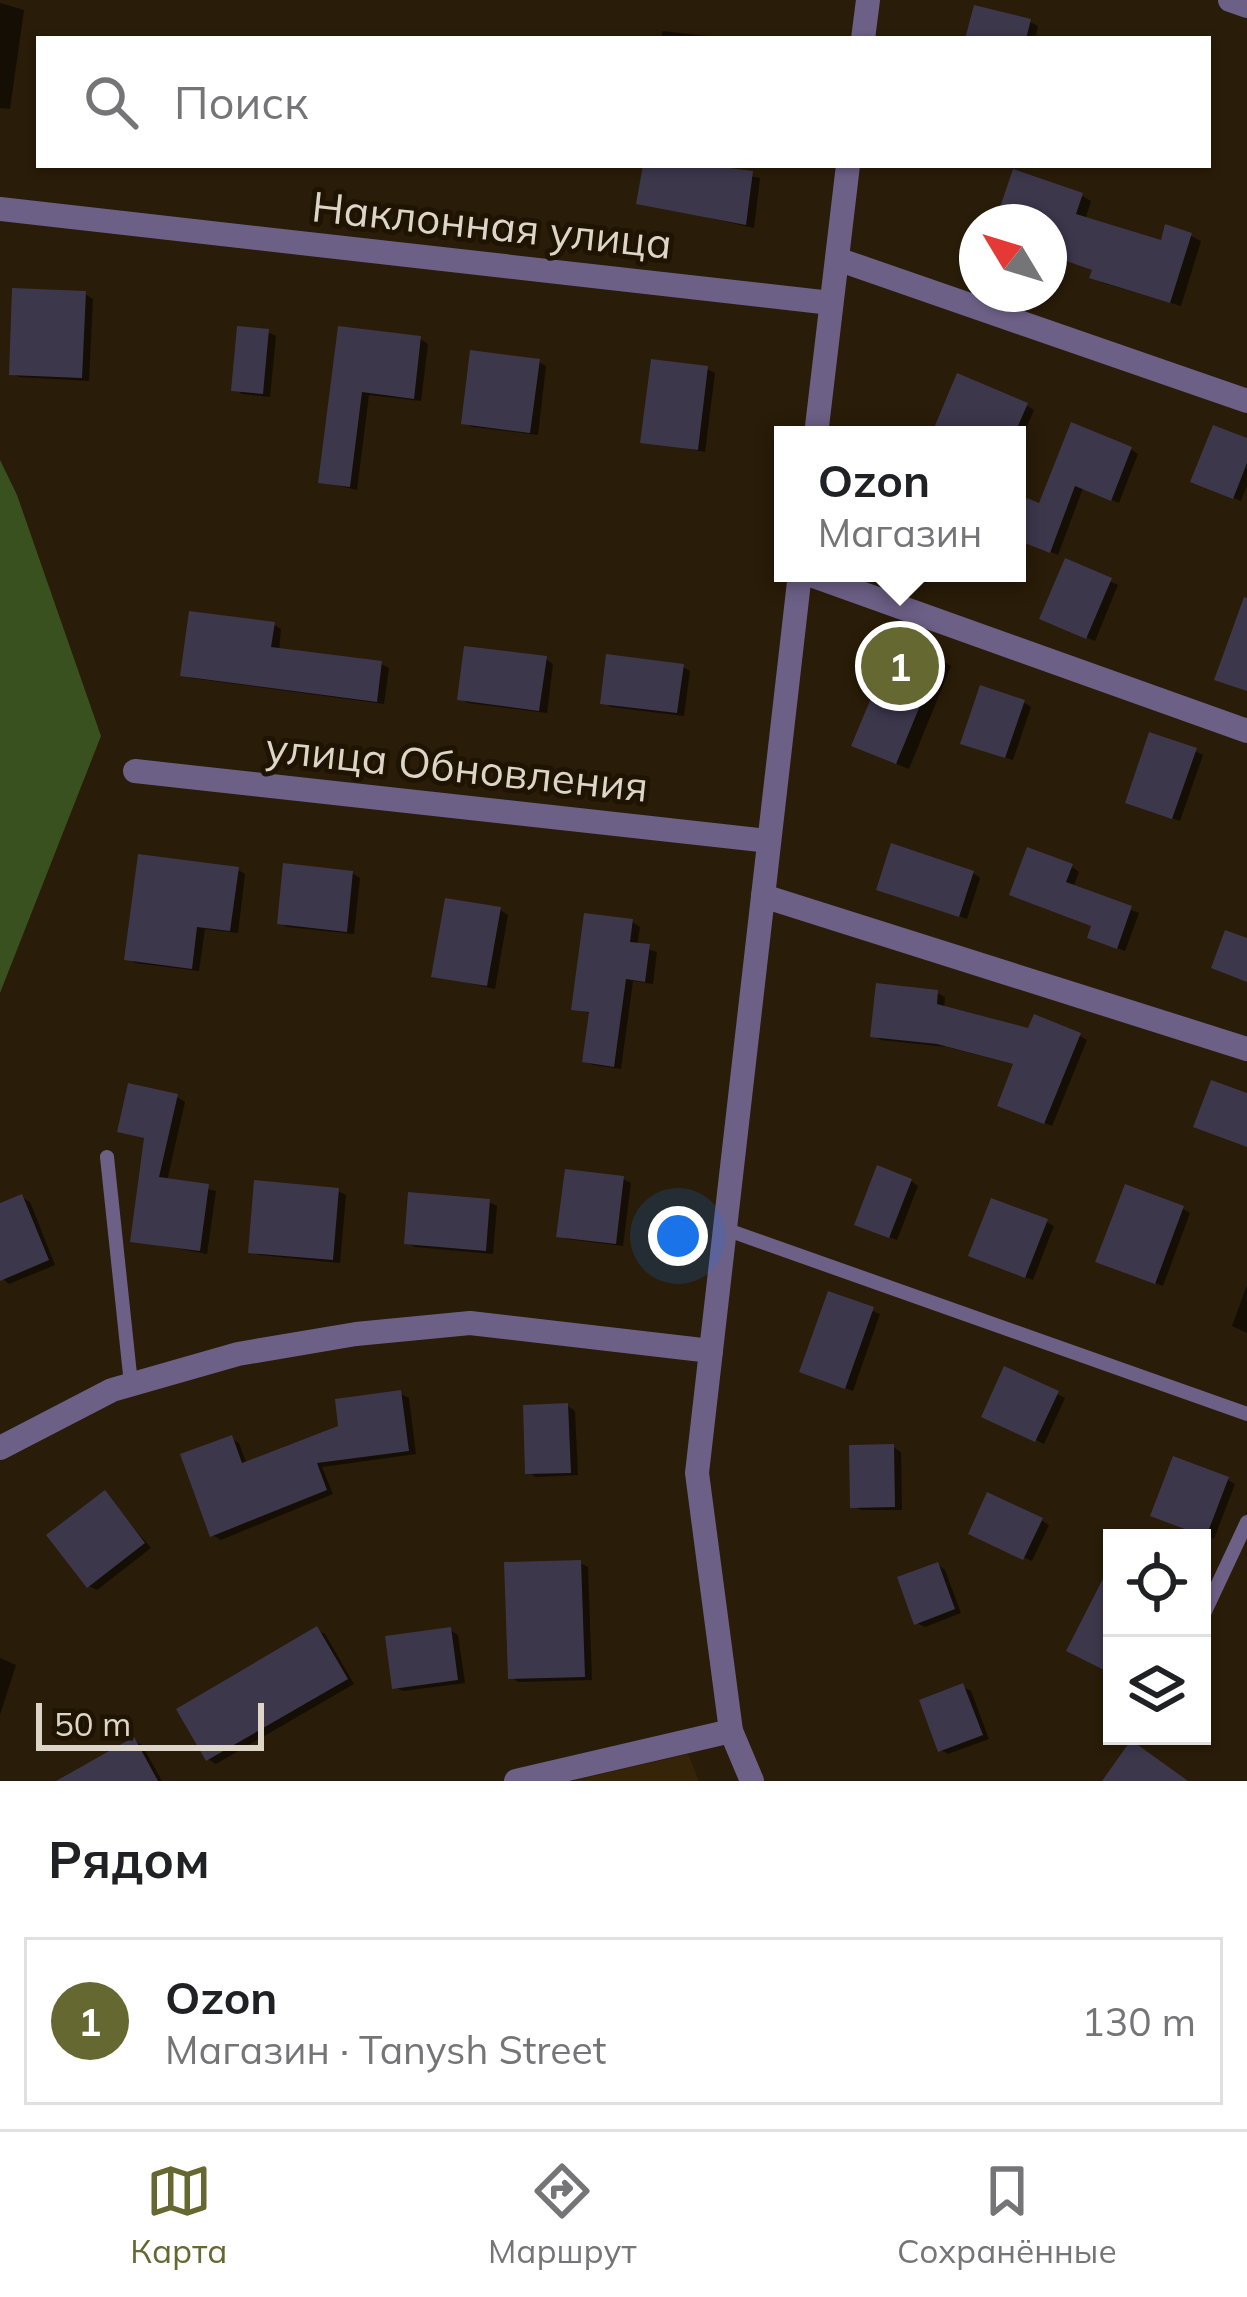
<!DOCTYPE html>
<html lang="ru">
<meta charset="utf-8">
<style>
:root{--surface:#fff;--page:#f6f6f6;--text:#202124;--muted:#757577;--line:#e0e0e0;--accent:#666832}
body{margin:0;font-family:Mulish,sans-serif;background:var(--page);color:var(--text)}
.controls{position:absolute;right:36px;bottom:36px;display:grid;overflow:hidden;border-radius:0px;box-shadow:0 3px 9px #0004}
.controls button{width:108px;height:108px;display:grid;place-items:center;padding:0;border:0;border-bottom:3px solid var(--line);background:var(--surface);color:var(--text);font:60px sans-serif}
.compass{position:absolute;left:959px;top:204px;width:108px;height:108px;border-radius:50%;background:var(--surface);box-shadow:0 3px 9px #0004;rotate:308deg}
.scale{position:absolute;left:36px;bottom:30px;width:228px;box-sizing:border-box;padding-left:12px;border:6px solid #ded5c9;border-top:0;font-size:33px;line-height:42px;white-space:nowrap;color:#ded5c9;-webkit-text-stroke:9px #1f1302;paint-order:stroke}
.you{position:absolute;left:678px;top:1236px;width:42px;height:42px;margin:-30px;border:9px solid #fff;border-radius:50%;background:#1a73e8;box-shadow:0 0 0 18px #1a73e833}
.badge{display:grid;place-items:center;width:78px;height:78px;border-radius:50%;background:var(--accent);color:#fff;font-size:39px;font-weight:700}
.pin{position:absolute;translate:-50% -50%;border:6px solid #fff;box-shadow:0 3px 12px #0006}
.popup{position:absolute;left:774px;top:426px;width:252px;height:156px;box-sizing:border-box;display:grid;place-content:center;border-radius:0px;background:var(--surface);filter:drop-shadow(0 3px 9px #0005);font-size:39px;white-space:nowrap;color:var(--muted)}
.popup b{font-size:45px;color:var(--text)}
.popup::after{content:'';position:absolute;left:50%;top:100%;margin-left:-24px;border:24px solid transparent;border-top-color:var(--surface)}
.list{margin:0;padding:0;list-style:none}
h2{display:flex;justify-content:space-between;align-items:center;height:156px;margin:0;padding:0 48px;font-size:51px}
h2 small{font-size:39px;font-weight:400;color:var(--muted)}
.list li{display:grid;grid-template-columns:78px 1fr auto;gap:36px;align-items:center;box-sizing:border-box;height:168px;margin:0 24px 24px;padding:0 24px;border:3px solid var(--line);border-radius:0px}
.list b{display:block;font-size:45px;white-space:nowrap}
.list p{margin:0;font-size:39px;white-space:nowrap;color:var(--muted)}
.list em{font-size:39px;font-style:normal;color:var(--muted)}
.icon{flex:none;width:66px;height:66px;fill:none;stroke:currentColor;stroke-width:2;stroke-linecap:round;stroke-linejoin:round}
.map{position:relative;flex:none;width:1247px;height:1781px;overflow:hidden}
.search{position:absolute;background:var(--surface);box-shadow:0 3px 9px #0004;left:36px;right:36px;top:36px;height:132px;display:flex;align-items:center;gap:30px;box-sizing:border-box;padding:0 42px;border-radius:0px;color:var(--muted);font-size:45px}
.sheet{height:348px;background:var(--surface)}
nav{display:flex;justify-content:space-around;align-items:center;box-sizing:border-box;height:168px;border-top:3px solid var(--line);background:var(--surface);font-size:33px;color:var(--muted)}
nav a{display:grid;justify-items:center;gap:6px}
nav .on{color:var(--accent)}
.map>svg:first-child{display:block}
</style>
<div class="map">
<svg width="1247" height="1781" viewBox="0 0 1247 1781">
<rect width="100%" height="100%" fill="#291c08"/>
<path fill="#352408" d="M 688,1754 L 699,1781 L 572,1781 Z"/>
<path fill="#38511f" d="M 0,460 L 17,495 L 101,736 L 0,993 Z"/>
<path fill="#0007" d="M 0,3 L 24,10 L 10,109 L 0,108 Z
M 1030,22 L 1038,26 L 1035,39 L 968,39 Z
M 662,31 L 735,39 L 662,39 Z
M 646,165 L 689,165 L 760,178 L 754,228 L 639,202 Z
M 1082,196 L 1091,201 L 1085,220 L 1163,244 L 1191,236 L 1201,241 L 1181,306 L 1103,283 L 1093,277 L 1095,270 L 1049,255 L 1049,222 L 998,222 Z
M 85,294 L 93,299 L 89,381 L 19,377 L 12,373 Z
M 341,329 L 420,339 L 428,344 L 421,401 L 369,395 L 357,490 L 321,482 Z
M 268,332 L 276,336 L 270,397 L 242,394 L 234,389 Z
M 539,362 L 546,366 L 538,435 L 472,427 L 464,423 Z
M 707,369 L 715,373 L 705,452 L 643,441 Z
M 1026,405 L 1034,410 L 1017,450 L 1017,435 L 934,434 Z
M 1247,442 L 1247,486 L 1241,501 L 1202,485 Z
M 1130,449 L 1138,454 L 1119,503 L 1083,488 L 1058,555 L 1017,538 L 1017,532 L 1040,506 Z
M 1067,562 L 1118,585 L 1095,641 L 1050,622 Z
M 274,625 L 281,629 L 279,651 L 381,664 L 389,668 L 384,704 L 191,678 L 183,674 Z
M 546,659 L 553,664 L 547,713 L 468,703 L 460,699 Z
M 939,659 L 951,666 L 909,769 L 867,752 Z
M 683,667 L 690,671 L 684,716 L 611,707 L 603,702 Z
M 1023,702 L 1031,707 L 1013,760 L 971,747 Z
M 1195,751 L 1203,755 L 1180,821 L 1136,806 Z
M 1072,867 L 1079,872 L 1073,888 L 1139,913 L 1125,951 L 1098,941 L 1095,926 L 1020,898 Z
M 238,870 L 245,874 L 238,933 L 205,929 L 199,971 L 135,963 L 128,958 Z
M 352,873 L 360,878 L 354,934 L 287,927 L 280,923 Z
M 973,873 L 980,878 L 967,919 L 887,893 Z
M 500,910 L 508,915 L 495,989 L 435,975 Z
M 632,922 L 640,927 L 637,946 L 657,952 L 653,984 L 633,981 L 621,1069 L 593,1065 L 585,1061 L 591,1014 L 575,1008 Z
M 937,993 L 945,997 L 944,1009 L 1030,1031 L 1080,1036 L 1087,1040 L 1052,1126 L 1008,1109 L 1016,1065 L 947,1047 L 881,1040 L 873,1035 Z
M 177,1097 L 185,1102 L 167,1181 L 216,1191 L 207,1254 L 133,1240 L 147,1139 L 120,1130 Z
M 623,1179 L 631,1183 L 623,1246 L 567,1239 L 559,1235 Z
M 911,1181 L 918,1186 L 897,1240 L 865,1228 Z
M 338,1191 L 346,1195 L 340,1263 L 259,1255 L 251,1251 Z
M 22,1197 L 30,1202 L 55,1265 L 9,1284 L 0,1276 L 0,1206 Z
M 489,1202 L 497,1206 L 493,1254 L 415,1247 L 407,1242 Z
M 1183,1209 L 1190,1213 L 1163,1286 L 1107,1265 Z
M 1046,1222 L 1054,1226 L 1033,1280 L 979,1259 Z
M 1247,1285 L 1247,1333 L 1232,1326 Z
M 829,1295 L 880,1314 L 853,1391 L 810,1375 Z
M 401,1394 L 409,1398 L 416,1454 L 322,1467 L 333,1494 L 221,1540 L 213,1535 L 232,1439 L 239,1443 L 247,1465 L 342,1428 Z
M 1057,1394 L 1065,1398 L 1044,1444 L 992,1420 Z
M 568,1406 L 575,1411 L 578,1475 L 536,1477 L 528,1472 Z
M 893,1447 L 901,1452 L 902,1510 L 861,1510 L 853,1506 Z
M 1228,1480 L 1235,1484 L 1214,1539 L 1161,1519 Z
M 105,1494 L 151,1548 L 97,1590 L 89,1586 Z
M 1041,1520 L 1049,1525 L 1032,1561 L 979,1537 Z
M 580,1563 L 588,1567 L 592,1680 L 519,1682 L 511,1678 Z
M 938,1565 L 945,1570 L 961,1613 L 925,1627 L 917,1623 Z
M 317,1630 L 325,1634 L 354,1684 L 216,1764 L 208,1759 Z
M 450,1630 L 458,1635 L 465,1683 L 403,1691 L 395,1687 Z
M 0,1658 L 16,1665 L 0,1715 Z
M 963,1687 L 971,1691 L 989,1739 L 948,1754 L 941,1750 Z
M 134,1741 L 142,1745 L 162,1781 L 80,1781 Z"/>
<path fill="#3d374c" d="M 974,5 L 1031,19 L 1026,39 L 965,39 Z
M 643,165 L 706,165 L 753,171 L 746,225 L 636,204 Z
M 1013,169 L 1083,193 L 1076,214 L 1161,240 L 1165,224 L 1192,233 L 1170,303 L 1089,278 L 1092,270 L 1049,255 L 1049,222 L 995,222 Z
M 12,288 L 86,291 L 82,378 L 9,375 Z
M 237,326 L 269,329 L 263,394 L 231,391 Z
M 338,326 L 421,336 L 414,399 L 362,392 L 350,487 L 318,483 Z
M 470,350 L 540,359 L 530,433 L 461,424 Z
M 651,359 L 708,366 L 698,450 L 640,443 Z
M 957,373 L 1028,403 L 1014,435 L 931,435 Z
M 1071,422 L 1132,447 L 1111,501 L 1075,486 L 1050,553 L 1017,540 L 1017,524 L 1027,498 L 1039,503 Z
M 1213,425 L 1247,438 L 1247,463 L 1233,499 L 1190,482 Z
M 1065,558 L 1112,578 L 1086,639 L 1039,619 Z
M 1244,597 L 1247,598 L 1247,691 L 1214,680 Z
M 189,611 L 275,622 L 271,647 L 382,661 L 377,702 L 180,676 Z
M 896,638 L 940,657 L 896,764 L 851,746 Z
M 464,646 L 547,656 L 539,711 L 457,700 Z
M 606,654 L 684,664 L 677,713 L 600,704 Z
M 980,685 L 1025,700 L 1005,758 L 960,744 Z
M 1149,732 L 1197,748 L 1172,819 L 1125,803 Z
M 891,843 L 974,871 L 959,917 L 876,890 Z
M 1027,847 L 1073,864 L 1066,882 L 1132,906 L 1117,949 L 1087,938 L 1091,926 L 1009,895 Z
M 138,854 L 239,867 L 230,931 L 197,927 L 192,969 L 124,960 Z
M 283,863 L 353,871 L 347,932 L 277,924 Z
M 445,898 L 501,907 L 487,986 L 431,977 Z
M 584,913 L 633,919 L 630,942 L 650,944 L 645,982 L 626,979 L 614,1067 L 582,1062 L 589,1012 L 571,1010 Z
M 1225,930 L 1247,938 L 1247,982 L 1211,968 Z
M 876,983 L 938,990 L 937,1004 L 1028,1028 L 1034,1014 L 1081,1033 L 1044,1124 L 997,1106 L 1013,1064 L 937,1044 L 870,1037 Z
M 1211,1080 L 1247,1093 L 1247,1147 L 1193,1127 Z
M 128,1083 L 178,1094 L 159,1177 L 209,1184 L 200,1251 L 130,1242 L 144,1138 L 117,1132 Z
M 877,1165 L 912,1179 L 889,1238 L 854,1225 Z
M 565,1169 L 624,1176 L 616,1244 L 556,1237 Z
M 254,1180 L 339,1188 L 333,1260 L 248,1253 Z
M 1125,1184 L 1184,1206 L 1155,1284 L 1095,1262 Z
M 408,1192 L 490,1199 L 486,1251 L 404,1244 Z
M 22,1194 L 49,1260 L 0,1281 L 0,1203 Z
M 991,1198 L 1048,1219 L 1025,1278 L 968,1256 Z
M 828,1291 L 874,1307 L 845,1389 L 799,1372 Z
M 1004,1366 L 1059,1391 L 1035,1442 L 981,1417 Z
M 401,1390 L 409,1451 L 317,1463 L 327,1490 L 210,1537 L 180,1454 L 232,1435 L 242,1463 L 338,1426 L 335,1399 Z
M 568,1403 L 571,1473 L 525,1474 L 523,1405 Z
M 894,1444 L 895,1507 L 850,1508 L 849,1445 Z
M 1173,1456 L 1229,1477 L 1206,1537 L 1150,1516 Z
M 105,1490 L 145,1543 L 87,1588 L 46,1535 Z
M 987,1492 L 1043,1518 L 1023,1560 L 968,1534 Z
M 581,1560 L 585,1677 L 508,1679 L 504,1562 Z
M 1112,1561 L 1112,1674 L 1066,1651 Z
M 938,1562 L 955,1609 L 914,1625 L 897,1577 Z
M 317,1626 L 348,1679 L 206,1761 L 176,1709 Z
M 451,1627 L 458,1680 L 392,1689 L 385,1636 Z
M 963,1683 L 983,1735 L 938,1752 L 919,1700 Z
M 134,1737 L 158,1781 L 56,1781 Z
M 1131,1740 L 1188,1781 L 1102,1781 Z"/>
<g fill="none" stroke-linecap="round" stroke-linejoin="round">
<path stroke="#6d6087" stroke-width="14" d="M 107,1157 L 131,1384
M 725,1229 L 1247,1414
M 1202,1618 L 1247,1522"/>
<path stroke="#6d6087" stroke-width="24" d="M 1230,0 L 1247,6
M 0,209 L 831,303
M 837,259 L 1247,401
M 805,573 L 1247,731
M 135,771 L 769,841
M 763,896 L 1247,1049
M 0,1448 L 112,1390 L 238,1354 L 356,1334 L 470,1323 L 711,1351
M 516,1781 L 731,1731"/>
<path stroke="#6d6087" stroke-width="24" d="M 863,39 L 868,0
M 816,435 L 848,165
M 752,1781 L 731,1731 L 697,1473 L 800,573"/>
</g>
<g text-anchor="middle" stroke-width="10" stroke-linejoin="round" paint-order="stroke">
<g font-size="42" fill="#ded5c9" stroke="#1f1302">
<text transform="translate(492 225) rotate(6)" y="15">Наклонная улица</text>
<text transform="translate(457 767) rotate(6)" y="15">улица Обновления</text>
</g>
</g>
</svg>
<div class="controls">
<button><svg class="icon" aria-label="locate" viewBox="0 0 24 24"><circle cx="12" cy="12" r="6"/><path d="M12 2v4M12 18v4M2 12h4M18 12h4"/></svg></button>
<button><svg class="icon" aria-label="layers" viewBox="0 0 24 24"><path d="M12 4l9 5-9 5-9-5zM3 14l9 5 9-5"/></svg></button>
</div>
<svg class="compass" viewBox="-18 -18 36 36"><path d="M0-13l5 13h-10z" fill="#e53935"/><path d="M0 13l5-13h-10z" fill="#757577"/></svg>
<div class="scale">50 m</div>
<div class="you"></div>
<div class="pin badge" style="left:900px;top:666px">1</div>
<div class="popup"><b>Ozon</b>Магазин</div>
<div class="search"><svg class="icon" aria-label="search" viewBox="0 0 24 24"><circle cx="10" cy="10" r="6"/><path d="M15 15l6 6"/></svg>Поиск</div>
</div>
<section class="sheet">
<h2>Рядом<small></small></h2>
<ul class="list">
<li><span class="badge">1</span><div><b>Ozon</b><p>Магазин · Tanysh Street</p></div><em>130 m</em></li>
</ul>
</section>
<nav>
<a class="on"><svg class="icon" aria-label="map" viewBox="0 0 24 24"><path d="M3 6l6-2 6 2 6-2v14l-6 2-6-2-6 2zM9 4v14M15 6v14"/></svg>Карта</a>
<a><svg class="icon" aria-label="directions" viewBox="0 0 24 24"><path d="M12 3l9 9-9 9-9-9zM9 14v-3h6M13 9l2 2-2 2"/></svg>Маршрут</a>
<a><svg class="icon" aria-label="saved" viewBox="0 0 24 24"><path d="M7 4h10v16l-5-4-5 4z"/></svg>Сохранённые</a>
</nav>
